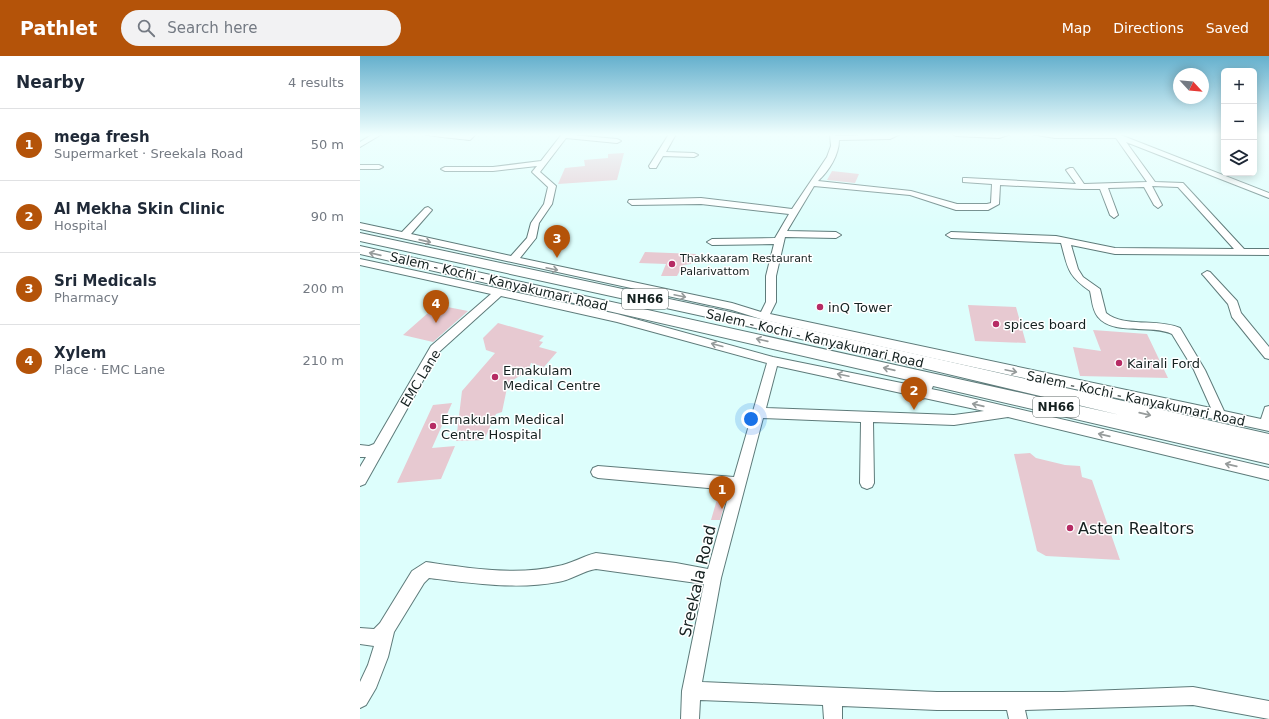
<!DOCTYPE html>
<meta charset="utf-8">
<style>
:root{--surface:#fff;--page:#f2f2f3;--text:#1f2937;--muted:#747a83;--line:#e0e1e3;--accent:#b45309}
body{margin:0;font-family:"DejaVu Sans",sans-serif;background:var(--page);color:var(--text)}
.controls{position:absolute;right:12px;top:12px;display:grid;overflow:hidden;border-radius:6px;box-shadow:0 2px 10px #0003}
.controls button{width:36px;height:36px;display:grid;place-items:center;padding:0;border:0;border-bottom:1px solid var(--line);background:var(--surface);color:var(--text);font:20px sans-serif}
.compass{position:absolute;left:813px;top:12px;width:36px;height:36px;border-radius:50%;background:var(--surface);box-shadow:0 2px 10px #0003;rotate:116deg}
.you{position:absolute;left:391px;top:363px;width:14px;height:14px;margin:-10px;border:3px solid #fff;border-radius:50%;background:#1a73e8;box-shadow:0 0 0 6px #1a73e833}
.badge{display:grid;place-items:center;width:26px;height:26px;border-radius:50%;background:var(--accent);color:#fff;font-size:13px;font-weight:700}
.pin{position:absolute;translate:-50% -33px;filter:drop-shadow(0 1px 2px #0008)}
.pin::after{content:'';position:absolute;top:21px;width:14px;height:12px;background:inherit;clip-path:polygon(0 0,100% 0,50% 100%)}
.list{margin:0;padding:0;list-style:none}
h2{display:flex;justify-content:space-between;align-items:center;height:52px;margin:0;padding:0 16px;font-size:17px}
h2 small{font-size:13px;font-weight:400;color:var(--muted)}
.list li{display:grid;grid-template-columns:26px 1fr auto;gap:12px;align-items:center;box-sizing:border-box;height:72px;padding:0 16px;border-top:1px solid var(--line)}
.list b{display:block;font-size:15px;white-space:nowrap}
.list p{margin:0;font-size:13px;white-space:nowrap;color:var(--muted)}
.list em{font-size:13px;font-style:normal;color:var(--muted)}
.icon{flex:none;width:22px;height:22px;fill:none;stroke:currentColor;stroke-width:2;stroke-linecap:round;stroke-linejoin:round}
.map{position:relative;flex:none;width:909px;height:663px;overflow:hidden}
header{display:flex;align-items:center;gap:24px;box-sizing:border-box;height:56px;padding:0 20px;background:var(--accent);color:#fff}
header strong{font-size:19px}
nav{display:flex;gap:22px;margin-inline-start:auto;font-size:14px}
.search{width:280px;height:36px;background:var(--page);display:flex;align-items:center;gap:10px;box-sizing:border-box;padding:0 14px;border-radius:22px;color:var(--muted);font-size:15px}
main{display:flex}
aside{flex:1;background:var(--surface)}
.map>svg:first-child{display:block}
</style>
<header>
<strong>Pathlet</strong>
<div class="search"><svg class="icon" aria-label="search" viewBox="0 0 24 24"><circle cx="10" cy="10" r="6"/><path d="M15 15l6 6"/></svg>Search here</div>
<nav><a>Map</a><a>Directions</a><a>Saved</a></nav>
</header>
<main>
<aside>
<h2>Nearby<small>4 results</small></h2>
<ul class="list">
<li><span class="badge">1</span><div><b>mega fresh</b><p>Supermarket · Sreekala Road</p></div><em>50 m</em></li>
<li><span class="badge">2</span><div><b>Al Mekha Skin Clinic</b><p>Hospital</p></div><em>90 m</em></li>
<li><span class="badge">3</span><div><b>Sri Medicals</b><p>Pharmacy</p></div><em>200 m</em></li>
<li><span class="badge">4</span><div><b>Xylem</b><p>Place · EMC Lane</p></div><em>210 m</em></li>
</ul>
</aside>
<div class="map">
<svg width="909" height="663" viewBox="0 0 909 663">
<rect width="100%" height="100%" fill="#ddfefc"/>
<path fill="#e7c9d1" d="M 264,97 L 257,124 L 198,128 L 205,112 L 225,110 L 224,104 L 248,102 L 248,98 Z
M 472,115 L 499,118 L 495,127 L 467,124 Z
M 285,196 L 336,198 L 331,208 L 323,209 L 317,220 L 301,220 L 306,208 L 279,207 Z
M 77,249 L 108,255 L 73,286 L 43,279 Z
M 608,249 L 656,251 L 666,287 L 615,285 Z
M 138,267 L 184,280 L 179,285 L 183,286 L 179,291 L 197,296 L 184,311 L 171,307 L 168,315 L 148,327 L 142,356 L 136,358 L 124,384 L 96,385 L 102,335 L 135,297 L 126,294 L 123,282 Z
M 733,274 L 787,278 L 808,322 L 720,320 L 713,291 L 741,295 Z
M 92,347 L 72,392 L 95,390 L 81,423 L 37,427 L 73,349 Z
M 670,397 L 676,402 L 705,409 L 720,410 L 722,421 L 732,424 L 760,504 L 686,500 L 677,495 L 654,398 Z
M 358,440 L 367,441 L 360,464 L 351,464 Z"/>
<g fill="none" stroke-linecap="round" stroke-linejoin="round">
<g stroke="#5e7b7a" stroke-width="2">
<path id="minor" d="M 13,78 L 22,78 L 0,91 L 0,86 Z
M 64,78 L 116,78 L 110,84 C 102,83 67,80 64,78 Z
M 202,78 L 257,83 L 261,85 L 257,87 L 206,82 L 180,116 L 196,130 L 192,148 L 179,167 L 176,182 L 160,202 L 372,247 L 401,256 L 406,246 L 406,220 L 414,188 L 352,189 L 347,186 L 352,183 L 415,182 L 429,158 L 341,148 L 272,149 L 268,146 L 269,144 L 341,142 L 432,153 L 467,101 L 471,90 L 470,78 L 477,80 L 540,78 L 530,83 L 479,84 C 479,99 469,115 458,125 L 551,135 L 597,148 L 627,148 L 631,147 L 632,128 L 603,126 L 603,122 L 606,122 L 716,128 L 706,114 L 710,112 L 713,112 L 724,128 L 787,126 L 756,82 L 695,82 L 671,78 L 758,78 L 909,137 L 909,142 L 766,86 L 795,126 L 823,127 L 884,193 L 909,193 L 909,199 L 755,198 L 711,189 L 718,213 L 723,221 L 740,233 L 746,257 C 764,272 797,262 820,272 L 845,314 L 864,355 L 901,363 L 905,351 L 909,350 L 909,375 L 572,302 L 404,264 L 372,254 L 0,173 L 0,167 L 42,176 L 65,152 L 68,151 L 72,154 L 51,178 L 151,200 L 167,182 L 171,167 L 184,148 L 188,131 L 172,116 L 177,110 L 133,115 L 85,115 L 81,113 L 85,111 L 133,111 L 181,105 ZM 640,129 L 722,133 L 740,133 L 750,159 L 754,162 L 758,159 L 748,132 L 784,131 L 794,149 L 798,152 L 802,149 L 792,130 L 818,131 L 874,193 L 755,192 L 696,180 L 591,176 L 586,179 L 591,182 L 701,187 C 708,212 707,219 730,235 C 732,243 732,254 738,261 C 753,280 792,268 812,278 L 834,314 L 851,352 L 410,258 L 416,246 L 416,220 L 425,181 L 476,182 L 481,179 L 476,176 L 427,175 L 454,130 L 550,139 L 596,154 L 628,154 L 639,148 Z
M 309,78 L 316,78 L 306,96 L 334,97 L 338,99 L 334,101 L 303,100 L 296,112 L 290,112 L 289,110 Z
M 593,78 L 651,78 L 639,82 L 596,80 Z
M 0,109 L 19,109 L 23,111 L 19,113 L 0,113 Z
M 0,203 L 257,258 L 413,301 L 581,335 L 909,412 L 909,424 L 648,361 L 594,369 L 513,366 L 514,427 L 512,431 L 507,433 L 502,431 L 500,427 L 501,366 L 403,362 L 361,522 L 342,626 L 577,636 L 703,636 L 833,631 L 909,645 L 909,663 L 833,649 L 665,654 L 667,663 L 649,663 L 647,654 L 577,654 L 482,650 L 482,663 L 464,663 L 463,649 L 340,644 L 339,663 L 321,663 L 322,635 L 344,528 L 236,513 C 223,515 211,524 198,526 C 156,534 111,527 69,522 L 64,527 L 34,576 L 28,601 L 16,632 L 6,649 L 0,652 L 0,626 L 8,609 L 14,590 L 0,588 L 0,572 L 14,573 L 20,567 L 52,515 L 66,506 C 109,512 156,520 198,510 C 211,508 223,500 236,497 L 316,507 L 348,513 L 370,434 L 238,422 L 233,420 L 231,416 L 233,412 L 238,410 L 374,421 L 407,307 L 257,266 L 141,240 L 79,296 L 5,428 L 0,430 L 0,411 L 6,401 L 0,401 L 0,389 L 9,390 L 14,388 L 71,290 L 131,238 L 0,209 ZM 417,310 L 624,355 L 594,359 L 406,352 Z
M 847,215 L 850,216 L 877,245 L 881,257 L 909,291 L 909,303 L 905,302 L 872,261 L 868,248 L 844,220 L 842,218 Z"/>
</g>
<g stroke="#5e7b7a" stroke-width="2">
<path id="highway" d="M 0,177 L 370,256 L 909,378 L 909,408 L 573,330 L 568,341 L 562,343 L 556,341 L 553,336 L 557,326 L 0,198 L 0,190 L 760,359 L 370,266 L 0,185 Z"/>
</g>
<use href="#minor" fill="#fff" fill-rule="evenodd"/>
<use href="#highway" fill="#fff" fill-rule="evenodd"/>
</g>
<defs><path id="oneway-shaft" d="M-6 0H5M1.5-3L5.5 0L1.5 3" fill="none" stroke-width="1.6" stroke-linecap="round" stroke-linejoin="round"/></defs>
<g stroke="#969b9b">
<use href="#oneway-shaft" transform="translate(65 185) rotate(13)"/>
<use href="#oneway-shaft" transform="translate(15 198) rotate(-167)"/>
<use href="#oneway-shaft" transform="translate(192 213) rotate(12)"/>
<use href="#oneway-shaft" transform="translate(320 240) rotate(12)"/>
<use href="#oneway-shaft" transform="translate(402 284) rotate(-167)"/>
<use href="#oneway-shaft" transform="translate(357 289) rotate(-165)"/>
<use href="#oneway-shaft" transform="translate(529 313) rotate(-167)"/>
<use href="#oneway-shaft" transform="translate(651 315) rotate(12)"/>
<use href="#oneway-shaft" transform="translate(483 319) rotate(-168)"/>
<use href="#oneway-shaft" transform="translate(618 349) rotate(-167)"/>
<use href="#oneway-shaft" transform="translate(785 358) rotate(13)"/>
<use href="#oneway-shaft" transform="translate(744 379) rotate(-167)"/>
<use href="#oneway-shaft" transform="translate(871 409) rotate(-167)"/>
</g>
<linearGradient id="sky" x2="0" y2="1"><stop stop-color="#65b0cd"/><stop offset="0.46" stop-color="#f0fffe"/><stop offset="1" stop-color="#f0fffe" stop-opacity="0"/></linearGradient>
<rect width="909" height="171" fill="url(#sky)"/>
<g fill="#b62b64" stroke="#fff" stroke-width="1.5">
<circle cx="312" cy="208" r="4"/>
<circle cx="460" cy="251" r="4"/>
<circle cx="636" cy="268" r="4"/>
<circle cx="759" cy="307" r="4"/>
<circle cx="135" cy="321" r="4"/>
<circle cx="73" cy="370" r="4"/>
<circle cx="710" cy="472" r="4"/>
</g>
<g text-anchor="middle" stroke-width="3" stroke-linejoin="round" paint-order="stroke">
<g font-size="11" fill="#152120" stroke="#fff" text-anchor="start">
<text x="320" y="206">Thakkaaram Restaurant<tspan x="320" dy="13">Palarivattom</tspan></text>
</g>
<g fill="#fff" stroke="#5b6463" stroke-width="1">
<rect x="262" y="233" width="46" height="20" rx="3"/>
<rect x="673" y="341" width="46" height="20" rx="3"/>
</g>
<g font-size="12" font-weight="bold" fill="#152120">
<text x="285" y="247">NH66</text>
<text x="696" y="355">NH66</text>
</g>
<g font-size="13" fill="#152120" stroke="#fff">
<text transform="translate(139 225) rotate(13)" y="5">Salem - Kochi - Kanyakumari Road</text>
<text transform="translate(455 282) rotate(13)" y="5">Salem - Kochi - Kanyakumari Road</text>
<text transform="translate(60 322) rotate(-59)" y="5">EMC Lane</text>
<text transform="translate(776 342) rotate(12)" y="5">Salem - Kochi - Kanyakumari Road</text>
</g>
<g font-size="13" fill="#152120" stroke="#fff" text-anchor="start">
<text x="468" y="256">inQ Tower</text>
<text x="644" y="273">spices board</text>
<text x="767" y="312">Kairali Ford</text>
<text x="143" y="319">Ernakulam<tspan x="143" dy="15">Medical Centre</tspan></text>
<text x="81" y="368">Ernakulam Medical<tspan x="81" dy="15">Centre Hospital</tspan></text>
</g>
<g font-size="16" fill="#152120" stroke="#fff" text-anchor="start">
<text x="718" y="478">Asten Realtors</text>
</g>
<g font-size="16" fill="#152120" stroke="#fff">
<text transform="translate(337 525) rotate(-77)" y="6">Sreekala Road</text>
</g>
</g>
</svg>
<div class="controls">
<button>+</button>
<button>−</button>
<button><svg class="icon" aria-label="layers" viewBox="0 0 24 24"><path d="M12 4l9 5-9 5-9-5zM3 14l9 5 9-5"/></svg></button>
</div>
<svg class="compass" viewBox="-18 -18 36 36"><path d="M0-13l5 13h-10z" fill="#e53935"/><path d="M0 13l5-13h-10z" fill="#747a83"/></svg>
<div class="you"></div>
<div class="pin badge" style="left:362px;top:453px">1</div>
<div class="pin badge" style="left:554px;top:354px">2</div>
<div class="pin badge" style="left:197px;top:202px">3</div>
<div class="pin badge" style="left:76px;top:267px">4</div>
</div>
</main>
